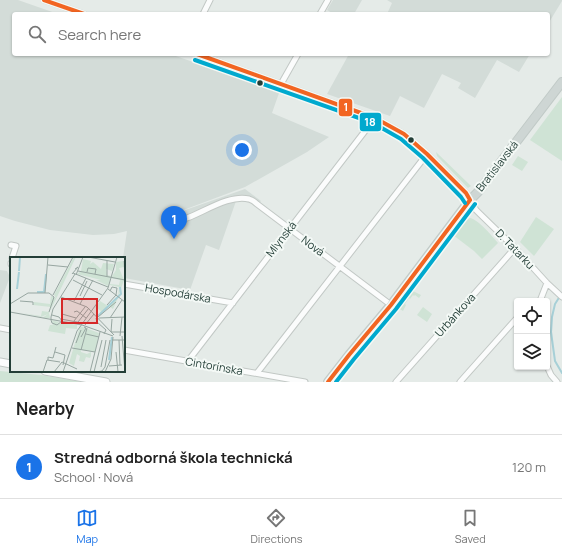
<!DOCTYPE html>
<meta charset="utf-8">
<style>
:root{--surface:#fff;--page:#f6f6f6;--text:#222;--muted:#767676;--line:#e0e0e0;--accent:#1a73e8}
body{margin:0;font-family:Manrope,sans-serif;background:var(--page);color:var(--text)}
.controls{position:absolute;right:12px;bottom:12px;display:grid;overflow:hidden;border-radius:4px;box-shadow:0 1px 3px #0004}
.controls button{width:36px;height:36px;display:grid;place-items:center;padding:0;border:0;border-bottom:1px solid var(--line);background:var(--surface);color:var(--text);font:20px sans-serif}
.you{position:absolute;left:242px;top:150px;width:14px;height:14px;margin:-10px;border:3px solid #fff;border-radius:50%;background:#1a73e8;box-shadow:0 0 0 6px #1a73e833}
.badge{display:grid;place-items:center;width:26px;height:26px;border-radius:50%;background:var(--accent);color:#fff;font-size:13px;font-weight:700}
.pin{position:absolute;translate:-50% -33px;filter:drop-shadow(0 1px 2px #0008)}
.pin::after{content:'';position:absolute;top:21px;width:14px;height:12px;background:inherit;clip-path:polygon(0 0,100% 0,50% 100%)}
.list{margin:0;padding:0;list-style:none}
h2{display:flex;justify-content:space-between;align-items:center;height:52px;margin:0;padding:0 16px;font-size:17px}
h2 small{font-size:13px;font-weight:400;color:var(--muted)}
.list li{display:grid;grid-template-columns:26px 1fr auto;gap:12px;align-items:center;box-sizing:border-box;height:64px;padding:0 16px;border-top:1px solid var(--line)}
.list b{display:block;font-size:15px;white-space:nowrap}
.list p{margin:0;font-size:13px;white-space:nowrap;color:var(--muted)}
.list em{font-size:13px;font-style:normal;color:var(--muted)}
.icon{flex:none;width:22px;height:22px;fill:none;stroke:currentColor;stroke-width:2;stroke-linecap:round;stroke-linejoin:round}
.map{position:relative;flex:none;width:562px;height:382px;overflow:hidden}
.search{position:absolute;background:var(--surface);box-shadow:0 1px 3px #0004;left:12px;right:12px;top:12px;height:44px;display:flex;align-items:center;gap:10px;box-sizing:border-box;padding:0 14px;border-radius:4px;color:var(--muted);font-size:15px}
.sheet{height:116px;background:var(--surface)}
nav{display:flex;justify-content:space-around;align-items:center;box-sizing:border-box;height:56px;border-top:1px solid var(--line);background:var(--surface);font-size:11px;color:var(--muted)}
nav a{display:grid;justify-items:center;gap:2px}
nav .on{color:var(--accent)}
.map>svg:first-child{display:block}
</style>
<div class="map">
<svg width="562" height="382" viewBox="0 0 562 382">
<rect width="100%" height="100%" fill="#e5ebe8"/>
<path fill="#d3dcd8" d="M 0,0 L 18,0 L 58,14 L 14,14 L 14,54 L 170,54 L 257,84 L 279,93 L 272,113 L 329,137 L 307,152 L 245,187 L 154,221 L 245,189 L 261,201 L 257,206 L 251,203 L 242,201 L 236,201 L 219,250 L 206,245 L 190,290 L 124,278 L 124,258 L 123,258 L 127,231 L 114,234 L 93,235 L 50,230 L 15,221 L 0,216 Z
M 333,0 L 362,0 L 354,14 L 334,14 L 327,10 Z
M 387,0 L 562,0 L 562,1 L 548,24 L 548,14 L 387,14 L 392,3 Z
M 349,54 L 361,54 L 364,56 L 366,54 L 530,54 L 519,72 L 497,60 L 475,98 L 458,88 L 461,83 L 442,74 L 424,108 L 400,96 L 390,116 L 327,94 Z
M 0,270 L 7,271 L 10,277 L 0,303 Z"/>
<path fill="#cfe3d5" d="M 562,97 L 562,161 L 530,140 Z
M 436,152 L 471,186 L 468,188 L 437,156 Z
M 518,156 L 528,162 L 522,171 L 512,165 Z
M 536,217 L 554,229 L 534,256 L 520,242 Z
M 470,218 C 479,220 492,236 498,243 L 482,259 L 474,251 L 453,235 L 463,221 Z
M 411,290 L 421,295 L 419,298 L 415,295 L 414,296 L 413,295 L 410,299 L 409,298 L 405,304 L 406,305 L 403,311 L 398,308 Z
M 423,307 L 432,314 L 427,322 L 417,315 Z
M 0,371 L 41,375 L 82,382 L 0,382 Z"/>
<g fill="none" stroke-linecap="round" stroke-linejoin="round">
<path stroke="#a7d0d7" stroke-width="2" d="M 562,293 L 555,304 L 552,317 L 551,332 L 555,361 L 562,373"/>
<g stroke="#c2c8c5" stroke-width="7">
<path id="street" d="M 44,0 L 84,14
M 203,14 L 210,0
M 320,14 L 328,0
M 197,54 L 375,118 L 404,134 L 427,154 L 466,193 L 476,210 L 480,214 L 515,248 L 547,283 L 562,297
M 281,84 L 298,54
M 187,218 C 204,212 230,194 249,199 C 252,200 255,202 257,204 L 391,305
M 11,245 L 16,246 L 12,258
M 11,263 L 11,264
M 124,284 L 233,303
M 540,301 L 547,283
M 0,328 L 11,330
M 124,350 L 305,382
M 188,361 L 375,118
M 547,366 L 551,375 L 557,382
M 257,373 L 427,154
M 396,382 L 515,248
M 460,382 L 517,318"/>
</g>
<g stroke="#c1c8c5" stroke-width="9">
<path id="secondary" d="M 0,362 L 11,364
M 45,371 L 106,382"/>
</g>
<g stroke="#c1cac7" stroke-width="10">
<path id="primary" d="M 328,382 L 349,355 L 391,305 L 470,200 L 478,192 L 562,82"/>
</g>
<use href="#street" stroke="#fbfcfc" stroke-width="5"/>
<use href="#secondary" stroke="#fbfcfc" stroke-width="7"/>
<use href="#primary" stroke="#ced6d4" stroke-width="8"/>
<g stroke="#f4f9f6" stroke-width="7">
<path id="bus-1" d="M 44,0 L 84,14
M 197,54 L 375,118 L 404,134 L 427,154 L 466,193 L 470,200
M 328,382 L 349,355 L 391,305 L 470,200"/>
</g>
<g stroke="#f4f9f6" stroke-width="7">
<path id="bus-2" d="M 195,60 L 373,123 L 401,139 L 423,158 L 461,197 L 465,203
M 336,382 L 354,359 L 396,309 L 475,204"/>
</g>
<use href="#bus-1" stroke="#f26522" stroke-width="4"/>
<use href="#bus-2" stroke="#00a9ce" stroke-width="4"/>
</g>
<g fill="#233e37" stroke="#f4f9f6" stroke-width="1.5">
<circle cx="260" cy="83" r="3.5"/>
<circle cx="411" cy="140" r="3.5"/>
</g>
<g text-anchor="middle" stroke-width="4" stroke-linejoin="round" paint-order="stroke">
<g font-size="11" fill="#233e37" stroke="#f4f9f6">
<text transform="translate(497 166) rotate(-52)" y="4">Bratislavská</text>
<text transform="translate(281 239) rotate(-52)" y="4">Mlynská</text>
<text transform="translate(313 246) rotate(37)" y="4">Nová</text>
<text transform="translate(515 249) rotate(46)" y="4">D. Tatarku</text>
<text transform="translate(178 293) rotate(10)" y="4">Hospodárska</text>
<text transform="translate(455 315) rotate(-48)" y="4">Urbánkova</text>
<text transform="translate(214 366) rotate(10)" y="4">Cintorínska</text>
</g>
</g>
<g transform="translate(10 257)">
<rect width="115" height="115" fill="#e5ebe8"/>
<path d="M 64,0 L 66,0 L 63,6 L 46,42 L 39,56 L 40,61 L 32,61 L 38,57 L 31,60 L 11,56 L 31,59 L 32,54 L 39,55 L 41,50 L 23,48 L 24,45 L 40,47 L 41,39 L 46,41 L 44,38 ZM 73,2 L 81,4 L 80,7 L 83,5 L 91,12 L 93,6 L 104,7 L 102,14 L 96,12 L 97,18 L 101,19 L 98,29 L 86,23 L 91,23 L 67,17 L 71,14 ZM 113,4 L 114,10 L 109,11 L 114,23 L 108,40 L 109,30 L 100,28 L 99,32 L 100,27 L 109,28 L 110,23 L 101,21 L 106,13 L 106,5 ZM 108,41 L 103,52 L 99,49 L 87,60 L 91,54 L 85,50 L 90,44 L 98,49 ZM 41,63 L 49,65 L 46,69 L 51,65 L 67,68 L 67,72 L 56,71 L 55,77 L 38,74 L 40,68 L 43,68 L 41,65 L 45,68 ZM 70,69 L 89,76 L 85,95 L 71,93 L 71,95 L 77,97 L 81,95 L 81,99 L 80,101 L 76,100 L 74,105 L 69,104 L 70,99 L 67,97 L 64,109 L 59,106 Z" fill="#cfe3d5"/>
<path fill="none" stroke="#a7d0d7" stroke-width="2" d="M 9,14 L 10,0M 7,32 L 9,15M 27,35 L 34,35 L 36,17M 88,59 L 111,37 L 110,30M 99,103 L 102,80"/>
<path fill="none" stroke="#97a6a1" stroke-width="1" d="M 78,0 L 105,5M 114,4 L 115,20M 38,8 L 58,10M 68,14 L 115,23M 77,15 L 78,11 L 86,12 L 85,17M 63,16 L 98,30M 62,17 L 68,10 L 65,12M 66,18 L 73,0M 97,19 L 97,4M 63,23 L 92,38M 98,32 L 115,45M 35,36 L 38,0M 43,38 L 63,0M 70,39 L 77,24M 51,40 L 77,50 L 104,78M 10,44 L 23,45 L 23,48M 64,44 L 76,21M 0,47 L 18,36 L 39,36 L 44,40 L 39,55M 70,47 L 83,23M 97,48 L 106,38 L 107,31 L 102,30 L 100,34M 0,55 L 72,68 L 103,79M 64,55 L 67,54 L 76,61M 52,57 L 66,61M 42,58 L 49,60 L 52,64 L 47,68 L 42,66 L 41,63 L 41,60 L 43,52 L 65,17M 88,60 L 106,45M 86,61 L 87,65 L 96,73 L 94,77M 89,61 L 115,60M 100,61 L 112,43M 51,62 L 72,66M 64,64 L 75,50M 68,65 L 79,51M 75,68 L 84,57M 101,75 L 115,75M 101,75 L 102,62M 76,77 L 89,80M 110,79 L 112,60M 112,79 L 115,115M 71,80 L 76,71 L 74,70M 102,83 L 115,83M 109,83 L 110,108M 66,86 L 71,73M 62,91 L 85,95M 71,93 L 77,71M 45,95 L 55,98 L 53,108M 106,95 L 108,115M 38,103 L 38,100 L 43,101 L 46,90M 99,109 L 112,108M 91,110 L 96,83M 33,115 L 37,103 L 50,105M 44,115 L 52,105 L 67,112M 53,115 L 67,74 L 98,31 L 107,0M 80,115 L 90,75M 84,115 L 92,83M 86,115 L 92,114 L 95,110 L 100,83M 95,115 L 101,102 L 103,80"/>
<path fill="#d62828" fill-opacity="0.15" stroke="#d62828" stroke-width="2" d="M 52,42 L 87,42 L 87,66 L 52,66 Z"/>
<rect width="115" height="115" fill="none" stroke="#233e37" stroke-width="2"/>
</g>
<g stroke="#f4f9f6" stroke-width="1.5">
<rect x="338" y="98" width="15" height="19" rx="4" fill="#f26522"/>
<rect x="359" y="112" width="23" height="20" rx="4" fill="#00a9ce"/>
</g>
<g font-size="11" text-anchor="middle" font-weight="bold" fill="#fff">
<text x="346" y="111">1</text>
<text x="370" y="126">18</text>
</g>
</svg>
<div class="controls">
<button><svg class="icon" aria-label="locate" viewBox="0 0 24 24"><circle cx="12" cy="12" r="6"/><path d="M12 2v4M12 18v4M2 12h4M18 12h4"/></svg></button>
<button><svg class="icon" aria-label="layers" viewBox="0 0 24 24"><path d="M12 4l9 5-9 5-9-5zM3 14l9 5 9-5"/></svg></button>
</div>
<div class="you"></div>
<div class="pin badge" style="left:174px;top:239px">1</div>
<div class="search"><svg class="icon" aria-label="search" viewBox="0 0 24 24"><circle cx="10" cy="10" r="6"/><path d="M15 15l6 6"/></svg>Search here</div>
</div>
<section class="sheet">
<h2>Nearby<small></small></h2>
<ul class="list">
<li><span class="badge">1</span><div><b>Stredná odborná škola technická</b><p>School · Nová</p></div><em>120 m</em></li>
</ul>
</section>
<nav>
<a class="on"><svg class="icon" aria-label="map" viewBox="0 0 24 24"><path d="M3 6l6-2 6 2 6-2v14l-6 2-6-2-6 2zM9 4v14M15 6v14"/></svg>Map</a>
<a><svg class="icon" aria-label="directions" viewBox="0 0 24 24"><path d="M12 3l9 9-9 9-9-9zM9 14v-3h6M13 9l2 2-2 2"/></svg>Directions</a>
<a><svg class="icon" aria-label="saved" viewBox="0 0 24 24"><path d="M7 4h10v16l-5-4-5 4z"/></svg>Saved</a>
</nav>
